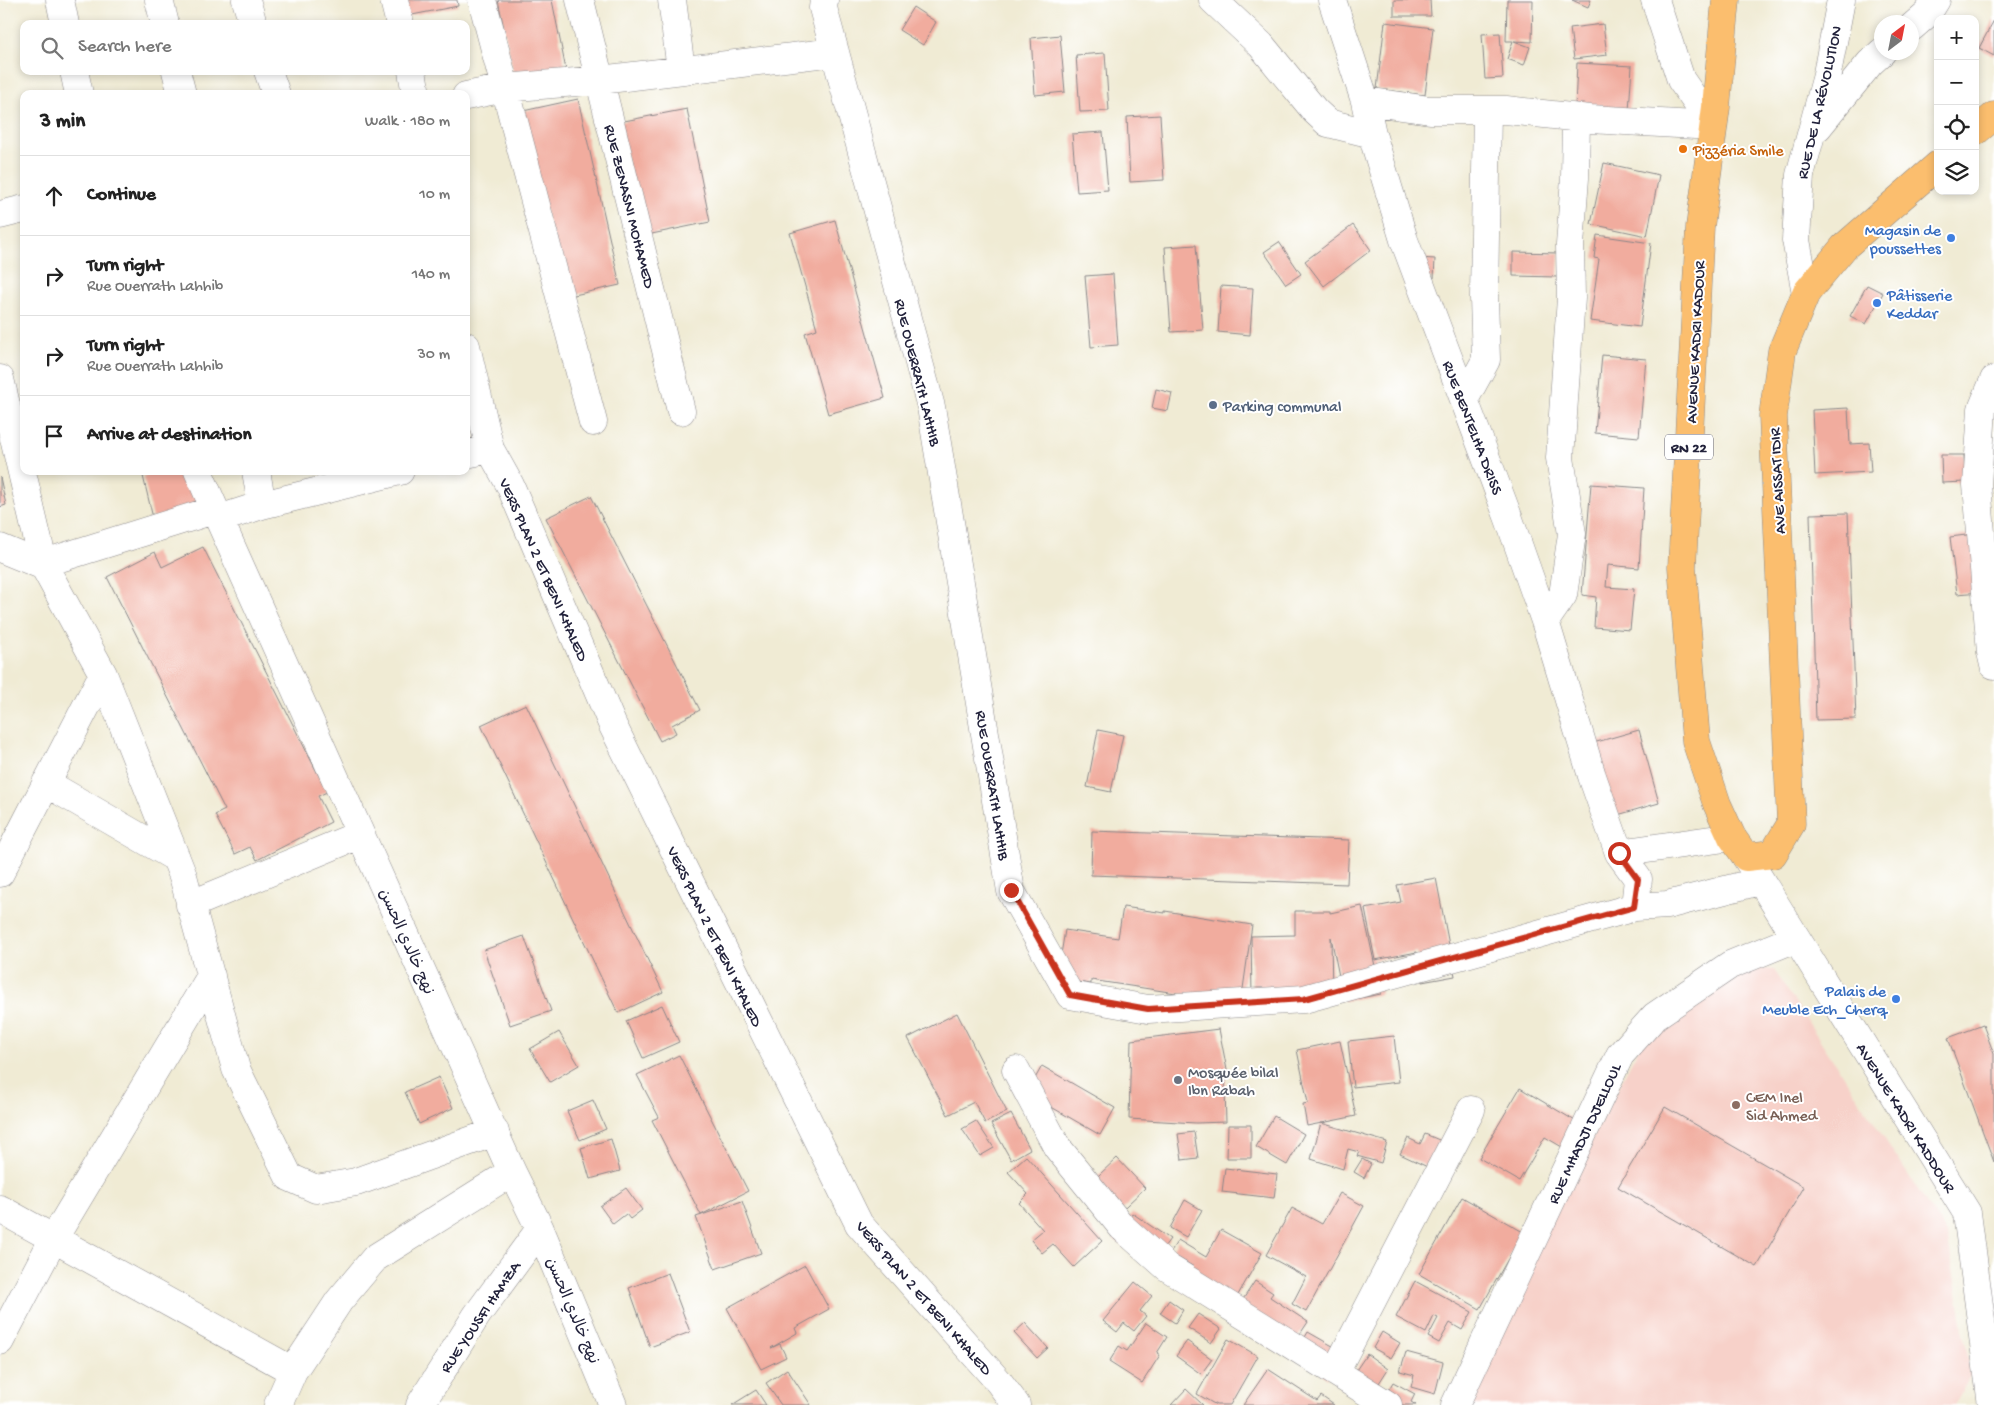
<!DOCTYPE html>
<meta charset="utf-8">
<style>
:root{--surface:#fff;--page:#f6f6f6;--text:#222;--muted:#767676;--line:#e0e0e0}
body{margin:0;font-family:"Gochi Hand","Playpen Sans Arabic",sans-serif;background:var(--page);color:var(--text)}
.controls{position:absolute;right:15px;top:15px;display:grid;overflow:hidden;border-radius:10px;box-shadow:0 2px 8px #0003}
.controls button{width:45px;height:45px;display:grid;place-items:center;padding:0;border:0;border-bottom:1px solid var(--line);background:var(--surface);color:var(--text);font:25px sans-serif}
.compass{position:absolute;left:1874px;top:15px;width:45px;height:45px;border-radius:50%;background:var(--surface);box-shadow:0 2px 8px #0003;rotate:32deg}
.stop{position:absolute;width:15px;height:15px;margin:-11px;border:4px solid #c8321e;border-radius:50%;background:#fff}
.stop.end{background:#c8321e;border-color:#fff;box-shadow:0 1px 5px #0008}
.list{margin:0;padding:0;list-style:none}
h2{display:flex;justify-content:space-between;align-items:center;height:65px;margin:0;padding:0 20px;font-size:21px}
h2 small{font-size:16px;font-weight:400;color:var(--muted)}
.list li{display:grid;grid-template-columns:32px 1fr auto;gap:15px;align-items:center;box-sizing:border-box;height:80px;padding:0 20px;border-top:1px solid var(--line)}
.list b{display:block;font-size:19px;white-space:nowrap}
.list p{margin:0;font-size:16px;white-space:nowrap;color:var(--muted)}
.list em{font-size:16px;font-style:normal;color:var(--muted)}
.icon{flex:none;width:28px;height:28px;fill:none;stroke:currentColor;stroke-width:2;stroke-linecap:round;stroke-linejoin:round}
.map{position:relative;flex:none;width:1994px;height:1405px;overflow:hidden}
.search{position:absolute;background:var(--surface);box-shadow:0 2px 8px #0003;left:20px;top:20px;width:450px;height:55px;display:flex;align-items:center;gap:12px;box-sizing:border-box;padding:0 18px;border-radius:10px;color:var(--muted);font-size:19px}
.panel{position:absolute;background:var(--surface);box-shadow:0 2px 8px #0003;left:20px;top:90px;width:450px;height:385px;border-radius:10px}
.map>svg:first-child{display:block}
</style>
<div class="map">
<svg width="1994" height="1405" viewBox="0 0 1994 1405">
<rect width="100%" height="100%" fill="#fff"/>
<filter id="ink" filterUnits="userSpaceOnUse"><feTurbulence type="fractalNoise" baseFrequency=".02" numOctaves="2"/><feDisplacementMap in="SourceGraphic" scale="10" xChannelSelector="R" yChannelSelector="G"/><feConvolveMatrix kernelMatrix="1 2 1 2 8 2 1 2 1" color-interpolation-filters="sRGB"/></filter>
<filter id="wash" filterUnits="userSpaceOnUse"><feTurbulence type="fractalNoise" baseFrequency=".0096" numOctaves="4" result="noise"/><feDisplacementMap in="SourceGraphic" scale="20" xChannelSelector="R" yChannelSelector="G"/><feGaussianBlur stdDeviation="1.12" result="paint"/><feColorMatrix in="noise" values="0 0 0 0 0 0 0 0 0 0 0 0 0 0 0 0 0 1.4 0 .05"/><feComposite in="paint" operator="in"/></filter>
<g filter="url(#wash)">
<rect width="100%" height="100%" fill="#f0ebd4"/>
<path fill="#f7d1c9" d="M 1730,965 L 1774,970 L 1947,1234 L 1971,1375 L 1954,1405 L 1455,1405 L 1655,1016 L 1711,996 Z"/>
<g id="blocks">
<path fill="#f1ac9e" d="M 404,0 L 457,0 L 458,6 L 407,16 Z
M 498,0 L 552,0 L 566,70 L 515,81 Z
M 1394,0 L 1430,0 L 1431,16 L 1394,16 Z
M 1507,0 L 1533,0 L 1532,42 L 1514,41 L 1530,47 L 1524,65 L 1507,59 L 1513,41 L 1506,41 Z
M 1572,0 L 1591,0 L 1588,7 Z
M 913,7 L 936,22 L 923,45 L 899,30 Z
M 1994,20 L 1994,56 L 1979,48 Z
M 1385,22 L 1433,28 L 1425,95 L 1377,89 Z
M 1603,24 L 1607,55 L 1574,59 L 1570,28 Z
M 1500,33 L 1503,78 L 1485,79 L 1482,34 Z
M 1060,35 L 1065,92 L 1035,95 L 1031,38 Z
M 1105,53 L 1109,111 L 1080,112 L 1076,55 Z
M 1577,63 L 1632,66 L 1629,111 L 1575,108 Z
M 578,99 L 620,285 L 565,297 L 523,111 Z
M 687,109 L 710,222 L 642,236 L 619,122 Z
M 1160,115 L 1164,180 L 1130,182 L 1127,117 Z
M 1103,132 L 1108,190 L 1077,192 L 1072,134 Z
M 1604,163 L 1659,175 L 1647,236 L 1591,224 Z
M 835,220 L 885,398 L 828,414 L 805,333 L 817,329 L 790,233 Z
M 1353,225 L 1371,250 L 1324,286 L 1305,261 Z
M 1597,235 L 1651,243 L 1640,327 L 1590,321 L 1599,259 L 1594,258 Z
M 1279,242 L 1301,274 L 1286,284 L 1264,252 Z
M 1196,245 L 1203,330 L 1171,332 L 1165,247 Z
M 1513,252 L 1559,253 L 1558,277 L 1513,276 Z
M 1419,258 L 1435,259 L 1434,278 L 1418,277 Z
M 1113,274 L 1118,345 L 1091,347 L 1085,276 Z
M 1867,285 L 1883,293 L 1866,324 L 1850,316 Z
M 1221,286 L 1253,288 L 1250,335 L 1218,332 Z
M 1602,355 L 1646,359 L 1639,437 L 1595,433 Z
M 1156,389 L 1172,393 L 1168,411 L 1152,408 Z
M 1848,408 L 1850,444 L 1869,443 L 1871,472 L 1815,475 L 1812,410 Z
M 1941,455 L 1964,455 L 1965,482 L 1942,483 Z
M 163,471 L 190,471 L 199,506 L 153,518 L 143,476 Z
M 0,477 L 6,505 L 0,507 Z
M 1591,484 L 1644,488 L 1639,568 L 1608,565 L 1606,587 L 1634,589 L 1630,630 L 1594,627 L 1596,597 L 1582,595 Z
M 591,496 L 700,710 L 672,725 L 676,733 L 660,741 L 546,518 Z
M 1848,513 L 1856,719 L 1816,720 L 1810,514 Z
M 1974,534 L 1981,592 L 1957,594 L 1950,537 Z
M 203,547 L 327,792 L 318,796 L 331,822 L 257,860 L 250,847 L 235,854 L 215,815 L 225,810 L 107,577 L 155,552 L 162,567 Z
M 526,704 L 663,992 L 618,1013 L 481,725 Z
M 1098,730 L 1123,735 L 1111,792 L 1087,787 Z
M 1639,730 L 1659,803 L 1614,816 L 1593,743 Z
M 1092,831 L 1349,840 L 1347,884 L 1091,875 Z
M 1436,878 L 1455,976 L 1422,982 L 1417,952 L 1375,960 L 1365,909 L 1401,902 L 1397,885 Z
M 1362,906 L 1381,994 L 1344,1001 L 1331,937 L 1332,995 L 1252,996 L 1251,936 L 1295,935 L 1295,911 L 1330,911 L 1330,913 Z
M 1123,907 L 1165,913 L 1165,911 L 1252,925 L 1241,1003 L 1091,980 L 1091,984 L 1057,979 L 1065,930 L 1118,938 Z
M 524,936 L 551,1011 L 510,1025 L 484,950 Z
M 662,1005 L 679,1042 L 643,1058 L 626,1021 Z
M 957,1013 L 1007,1112 L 985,1123 L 974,1102 L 948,1115 L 908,1038 Z
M 1983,1025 L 1994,1054 L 1994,1162 L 1948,1038 Z
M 1219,1029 L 1227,1070 L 1225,1089 L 1226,1122 L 1196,1123 L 1129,1119 L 1131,1040 Z
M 559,1032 L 579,1065 L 550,1082 L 530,1049 Z
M 1394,1036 L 1399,1082 L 1353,1087 L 1348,1041 Z
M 1340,1041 L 1356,1116 L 1307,1126 L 1303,1104 L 1308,1103 L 1297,1050 Z
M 679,1055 L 748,1191 L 701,1215 L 652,1120 L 659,1117 L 637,1075 Z
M 1042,1066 L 1115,1108 L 1100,1135 L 1027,1093 Z
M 439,1077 L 453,1108 L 419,1124 L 405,1092 Z
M 1520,1088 L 1577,1122 L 1562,1147 L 1545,1137 L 1519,1181 L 1479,1158 Z
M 593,1100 L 606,1129 L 580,1140 L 567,1111 Z
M 1665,1107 L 1804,1187 L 1757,1267 L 1618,1187 Z
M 1011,1114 L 1030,1149 L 1011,1160 L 991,1124 Z
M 1274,1116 L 1304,1134 L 1287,1165 L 1256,1147 Z
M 976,1121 L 994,1148 L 980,1156 L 962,1129 Z
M 1321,1123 L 1387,1142 L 1381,1163 L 1357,1156 L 1359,1152 L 1348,1149 L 1343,1169 L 1311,1159 Z
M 1228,1125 L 1251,1125 L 1251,1158 L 1227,1158 Z
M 1194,1132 L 1198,1158 L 1182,1160 L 1178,1134 Z
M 1425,1134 L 1451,1145 L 1438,1172 L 1400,1154 L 1408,1138 L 1420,1144 Z
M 611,1139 L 620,1171 L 590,1179 L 581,1148 Z
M 1026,1156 L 1102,1241 L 1074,1267 L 1053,1244 L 1042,1253 L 1031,1240 L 1043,1230 L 1019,1203 L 1028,1194 L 1008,1172 Z
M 1117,1158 L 1145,1188 L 1109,1222 L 1081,1192 Z
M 1362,1159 L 1371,1164 L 1364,1178 L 1354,1172 Z
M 1225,1168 L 1277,1174 L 1274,1198 L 1222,1192 Z
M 626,1188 L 642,1210 L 630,1219 L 626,1214 L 613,1224 L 600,1206 Z
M 1340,1193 L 1364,1206 L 1306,1312 L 1292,1304 L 1306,1277 L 1266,1255 L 1292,1208 L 1322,1224 Z
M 1462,1197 L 1523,1232 L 1480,1309 L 1419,1274 Z
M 1185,1200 L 1202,1210 L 1186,1237 L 1170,1228 Z
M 742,1201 L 761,1253 L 715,1269 L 696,1217 Z
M 1132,1213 L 1170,1239 L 1159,1254 L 1127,1248 L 1114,1239 Z
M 1221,1230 L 1262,1253 L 1226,1316 L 1181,1289 L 1194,1267 L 1170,1253 L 1178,1240 L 1206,1257 Z
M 805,1265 L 829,1309 L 795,1328 L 797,1333 L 771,1348 L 780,1344 L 786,1357 L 761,1369 L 727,1308 Z
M 668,1273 L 690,1332 L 650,1347 L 629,1288 Z
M 1255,1281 L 1273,1293 L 1270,1297 L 1308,1322 L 1286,1355 L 1236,1310 Z
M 1415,1281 L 1472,1312 L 1462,1330 L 1450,1323 L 1439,1343 L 1428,1337 L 1438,1318 L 1434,1316 L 1426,1333 L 1396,1317 Z
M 1135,1282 L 1152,1296 L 1140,1311 L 1146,1316 L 1134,1331 L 1124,1323 L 1117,1332 L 1103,1321 Z
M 1169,1300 L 1183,1310 L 1175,1323 L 1160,1313 Z
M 1198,1314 L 1221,1329 L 1211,1343 L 1188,1328 Z
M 1025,1323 L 1048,1348 L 1037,1358 L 1014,1333 Z
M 1146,1323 L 1167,1337 L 1157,1353 L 1160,1355 L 1142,1383 L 1109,1362 L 1119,1346 L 1127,1351 Z
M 1308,1332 L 1352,1357 L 1326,1378 L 1300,1346 Z
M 1382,1332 L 1400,1343 L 1391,1358 L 1373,1348 Z
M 1228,1339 L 1258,1356 L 1230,1405 L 1216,1405 L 1197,1394 Z
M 1187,1341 L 1212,1359 L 1201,1374 L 1176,1356 Z
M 1406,1352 L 1443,1362 L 1435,1394 L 1411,1387 L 1414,1375 L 1400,1371 Z
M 1367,1354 L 1388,1369 L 1374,1391 L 1352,1376 Z
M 787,1369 L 811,1405 L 781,1405 L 766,1383 Z
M 1268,1369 L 1317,1401 L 1321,1396 L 1334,1405 L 1243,1405 Z
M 1393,1382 L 1415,1394 L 1411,1402 L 1416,1405 L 1380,1405 Z
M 1186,1389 L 1203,1405 L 1171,1405 Z
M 756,1390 L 766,1405 L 732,1405 Z"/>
</g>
</g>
<g filter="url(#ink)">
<use href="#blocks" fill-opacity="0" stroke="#898688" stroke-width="1"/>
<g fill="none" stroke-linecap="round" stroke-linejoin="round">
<g stroke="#898688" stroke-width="29">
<path id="street" d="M 60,0 L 65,24
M 159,0 L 165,24
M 246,0 L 253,24
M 394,0 L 400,24
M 482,0 L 593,422
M 580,0 L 681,411
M 672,0 L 681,70
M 824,0 L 823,8 L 931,407 L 1011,891 L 1070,995 L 1148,1009 L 1304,999 L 1635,907
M 1213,0 L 1261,45 L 1315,111 L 1328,123 L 1372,134
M 1332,0 L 1365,101 L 1372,134 L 1404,240 L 1509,519 L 1545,621 L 1592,776 L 1619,853
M 1655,0 L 1681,80 L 1713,126
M 1912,27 L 1928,13 L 1936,0
M 74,71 L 79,94
M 176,71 L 182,94
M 268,71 L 276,94
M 412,71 L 416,94
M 466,96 L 505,88 L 600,80 L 835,52
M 1365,101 L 1430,110 L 1506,110 L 1590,119 L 1713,126
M 1818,127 L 1870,63 L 1882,52
M 0,215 L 24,209
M 1806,293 L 1796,240 L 1800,175 L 1826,79 L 1841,0
M 466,346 L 490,449
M 0,379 L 44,566
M 1994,380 L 1982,409 L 1977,485 L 1991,652 L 1994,665
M 1464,400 L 1486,360 L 1484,298 L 1487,110
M 466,454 L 490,449 L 510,485 L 613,726 L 859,1224 L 999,1382 L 1016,1405
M 198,471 L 219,519
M 256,471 L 262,505
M 400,471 L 262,505 L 219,519 L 512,1172 L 540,1229 L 613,1405
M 0,548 L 44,566 L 103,674 L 183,876 L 236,1069 L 289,1177 L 316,1189 L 356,1182 L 495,1132
M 57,559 L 214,510 L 219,519
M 1545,621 L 1563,595 L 1572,534 L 1560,458 L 1571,298 L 1570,245 L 1575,178 L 1576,118
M 46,783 L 176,858
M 1732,837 L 1619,853 L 1638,879 L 1635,907 L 1667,905 L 1760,881
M 1746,857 L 1967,1213 L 1992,1405
M 0,873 L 103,674
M 190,905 L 359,835
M 1016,1070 L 1057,1147 L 1122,1227 L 1167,1267 L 1388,1405
M 0,1209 L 293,1371
M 0,1341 L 54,1238 L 211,976
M 1335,1372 L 1471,1110
M 278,1405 L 293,1371 L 339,1301 L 375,1258 L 512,1172
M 420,1405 L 477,1315 L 540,1229
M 1455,1405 L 1620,1055 L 1655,1016 L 1730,965 L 1796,938"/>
</g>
<g stroke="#898688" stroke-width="29">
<path id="primary" d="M 1726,0 L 1716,107 L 1700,227 L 1682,567 L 1696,741 L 1717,804 L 1732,837 L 1746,857 L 1773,854 L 1791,824 L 1773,416 L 1782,351 L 1806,293 L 1844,247 L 1938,165
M 1975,132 L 1994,116"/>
</g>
<use href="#street" stroke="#fff" stroke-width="28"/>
<use href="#primary" stroke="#fbbe6e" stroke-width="28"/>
</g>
</g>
<g fill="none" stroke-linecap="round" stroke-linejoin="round" filter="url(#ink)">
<path stroke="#c8321e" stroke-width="6" d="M 1011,890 L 1070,995 L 1148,1009 L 1304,999 L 1634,907 L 1638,879 L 1619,853"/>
</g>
<circle fill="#e8710a" stroke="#fff" stroke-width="2" cx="1683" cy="149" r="5"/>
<g fill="#3f7fe0" stroke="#fff" stroke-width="2">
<circle cx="1951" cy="238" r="5"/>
<circle cx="1877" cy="303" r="5"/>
<circle cx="1896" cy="999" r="5"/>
</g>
<circle fill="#5c6f8a" stroke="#fff" stroke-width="2" cx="1213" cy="405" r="5"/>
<circle fill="#6b7280" stroke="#fff" stroke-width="2" cx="1178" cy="1080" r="5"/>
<circle fill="#8d6e63" stroke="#fff" stroke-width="2" cx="1736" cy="1105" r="5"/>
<g text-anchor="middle" stroke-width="4" stroke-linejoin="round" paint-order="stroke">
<rect fill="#fff" stroke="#646476" stroke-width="1" x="1665" y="434.5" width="48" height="25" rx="4"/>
<g font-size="15" font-weight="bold" fill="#22223b">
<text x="1689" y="452">RN 22</text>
</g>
<g font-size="16" fill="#22223b" stroke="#fff">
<text transform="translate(1818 102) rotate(-77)" y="6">RUE DE LA RÉVOLUTION</text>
<text transform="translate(631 206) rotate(76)" y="6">RUE ZENASNI MOHAMED</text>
<text transform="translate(1694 342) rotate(-87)" y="6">AVENUE KADRI KADOUR</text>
<text transform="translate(919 372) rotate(76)" y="6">RUE OUERRATH LAHHIB</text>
<text transform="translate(1474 427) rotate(69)" y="6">RUE BENTELHA DRISS</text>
<text transform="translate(1776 481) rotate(-93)" y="6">AVE AISSAT IDIR</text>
<text transform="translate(545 569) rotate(66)" y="6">VERS PLAN 2 ET BENI KHALED</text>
<text transform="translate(994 785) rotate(81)" y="6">RUE OUERRATH LAHHIB</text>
<text transform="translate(716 936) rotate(64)" y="6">VERS PLAN 2 ET BENI KHALED</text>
<text transform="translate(408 941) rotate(66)" y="6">نهج خالدي الحسن</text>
<text transform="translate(1907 1117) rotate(58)" y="6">AVENUE KADRI KADDOUR</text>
<text transform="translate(1583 1133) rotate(-65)" y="6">RUE MHADJI DJELLOUL</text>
<text transform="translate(925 1297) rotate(49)" y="6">VERS PLAN 2 ET BENI KHALED</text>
<text transform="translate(574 1310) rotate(67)" y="6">نهج خالدي الحسن</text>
<text transform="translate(479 1316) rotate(-56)" y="6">RUE YOUSFI HAMZA</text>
</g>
<g font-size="16" fill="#c56008" stroke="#fff" text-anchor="start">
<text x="1693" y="155">Pizzéria Smile</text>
</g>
<g font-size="16" fill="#366cbe" stroke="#fff" text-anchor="end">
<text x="1941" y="235">Magasin de<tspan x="1941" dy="18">poussettes</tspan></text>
<text x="1887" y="300" text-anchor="start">Pâtisserie<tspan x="1887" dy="18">Keddar</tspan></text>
<text x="1886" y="996">Palais de<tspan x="1886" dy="18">Meuble Ech_Cherq</tspan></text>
</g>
<g font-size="16" fill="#4e5e75" stroke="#fff" text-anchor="start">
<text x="1223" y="411">Parking communal</text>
</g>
<g font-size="16" fill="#5b616d" stroke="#fff" text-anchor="start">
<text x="1188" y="1077">Mosquée bilal<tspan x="1188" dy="18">Ibn Rabah</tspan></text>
</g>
<g font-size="16" fill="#785e54" stroke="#fff" text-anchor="start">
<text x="1746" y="1102">CEM Inel<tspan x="1746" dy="18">Sid Ahmed</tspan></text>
</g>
</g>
</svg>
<div class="controls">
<button>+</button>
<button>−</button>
<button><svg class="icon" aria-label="locate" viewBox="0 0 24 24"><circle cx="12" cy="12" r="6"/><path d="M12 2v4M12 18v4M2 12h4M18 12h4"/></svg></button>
<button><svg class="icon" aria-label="layers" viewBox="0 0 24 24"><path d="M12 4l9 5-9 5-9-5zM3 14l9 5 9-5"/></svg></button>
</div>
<svg class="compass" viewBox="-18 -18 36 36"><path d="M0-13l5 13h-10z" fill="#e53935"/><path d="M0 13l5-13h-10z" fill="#767676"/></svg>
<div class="stop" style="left:1619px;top:853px"></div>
<div class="stop end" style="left:1011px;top:890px"></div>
<div class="search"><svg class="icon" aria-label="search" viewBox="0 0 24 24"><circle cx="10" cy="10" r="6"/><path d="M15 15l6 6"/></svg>Search here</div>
<section class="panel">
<h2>3 min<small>Walk · 180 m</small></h2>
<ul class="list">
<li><svg class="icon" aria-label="ahead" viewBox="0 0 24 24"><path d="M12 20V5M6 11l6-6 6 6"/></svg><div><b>Continue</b></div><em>10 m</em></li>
<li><svg class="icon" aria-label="right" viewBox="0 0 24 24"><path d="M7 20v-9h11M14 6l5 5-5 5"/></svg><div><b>Turn right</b><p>Rue Ouerrath Lahhib</p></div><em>140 m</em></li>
<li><svg class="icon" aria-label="right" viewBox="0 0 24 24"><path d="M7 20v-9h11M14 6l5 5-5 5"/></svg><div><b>Turn right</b><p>Rue Ouerrath Lahhib</p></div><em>30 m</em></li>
<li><svg class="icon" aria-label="arrive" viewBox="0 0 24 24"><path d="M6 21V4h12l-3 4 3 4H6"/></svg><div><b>Arrive at destination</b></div></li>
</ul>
</section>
</div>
